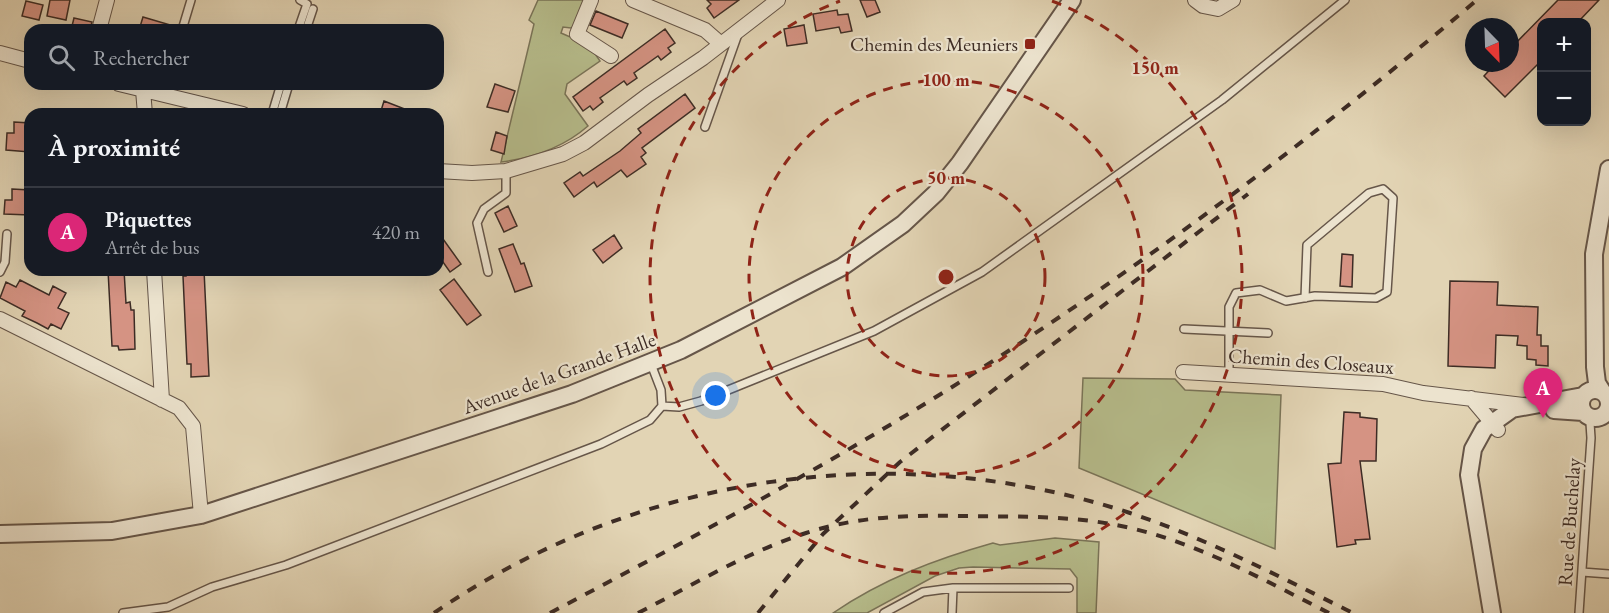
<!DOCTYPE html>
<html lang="fr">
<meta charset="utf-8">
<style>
:root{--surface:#171b24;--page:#20242c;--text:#f1f3f6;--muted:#9ea1a6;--line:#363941;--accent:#db2777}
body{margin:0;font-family:"EB Garamond",serif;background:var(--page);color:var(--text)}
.controls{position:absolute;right:18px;top:18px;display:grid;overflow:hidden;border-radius:12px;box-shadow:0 6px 24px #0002}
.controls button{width:54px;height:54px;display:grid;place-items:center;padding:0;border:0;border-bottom:2px solid var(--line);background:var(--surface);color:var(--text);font:30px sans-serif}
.compass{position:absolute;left:1465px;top:18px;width:54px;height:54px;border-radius:50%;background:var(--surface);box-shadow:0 6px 24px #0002;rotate:157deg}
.you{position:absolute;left:716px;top:396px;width:21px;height:21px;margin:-15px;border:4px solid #fff;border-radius:50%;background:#1a73e8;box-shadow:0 0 0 9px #1a73e833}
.badge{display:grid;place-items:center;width:39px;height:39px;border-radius:50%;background:var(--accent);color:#fff;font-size:20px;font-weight:700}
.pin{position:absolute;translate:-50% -50px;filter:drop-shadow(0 2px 3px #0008)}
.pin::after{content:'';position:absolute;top:32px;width:21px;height:18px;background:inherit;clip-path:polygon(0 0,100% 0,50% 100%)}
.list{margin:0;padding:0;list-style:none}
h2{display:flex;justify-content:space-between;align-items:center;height:78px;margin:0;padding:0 24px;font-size:26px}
h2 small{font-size:20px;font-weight:400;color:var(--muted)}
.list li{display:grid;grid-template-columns:39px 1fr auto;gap:18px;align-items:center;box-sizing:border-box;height:90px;padding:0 24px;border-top:2px solid var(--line)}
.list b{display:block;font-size:22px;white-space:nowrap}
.list p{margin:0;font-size:20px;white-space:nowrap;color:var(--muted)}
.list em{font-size:20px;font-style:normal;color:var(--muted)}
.icon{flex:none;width:33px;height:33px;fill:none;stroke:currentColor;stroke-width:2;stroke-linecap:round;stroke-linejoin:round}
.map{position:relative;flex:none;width:1609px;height:613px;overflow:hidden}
.search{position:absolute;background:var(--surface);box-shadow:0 6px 24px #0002;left:24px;top:24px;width:420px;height:66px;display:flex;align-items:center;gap:15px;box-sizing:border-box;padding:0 21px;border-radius:18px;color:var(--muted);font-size:22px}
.panel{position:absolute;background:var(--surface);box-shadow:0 6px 24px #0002;left:24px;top:108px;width:420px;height:168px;border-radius:18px}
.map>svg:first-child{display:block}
</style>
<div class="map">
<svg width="1609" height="613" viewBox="0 0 1609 613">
<rect width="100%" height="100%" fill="#e2d4b4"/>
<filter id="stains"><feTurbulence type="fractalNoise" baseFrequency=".00333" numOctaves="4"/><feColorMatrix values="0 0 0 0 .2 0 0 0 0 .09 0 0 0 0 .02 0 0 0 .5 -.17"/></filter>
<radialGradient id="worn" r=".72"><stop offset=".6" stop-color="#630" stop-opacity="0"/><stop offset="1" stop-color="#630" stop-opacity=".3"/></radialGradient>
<path fill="#b6bc8b" stroke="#7a7458" stroke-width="1.5" d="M 538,0 L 586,0 L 577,25 L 571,28 L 563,27 L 561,33 L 589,45 L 600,61 L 567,84 L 565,94 L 588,126 C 564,147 532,158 501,162 L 534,24 L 529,20 Z
M 1083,378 L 1175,379 L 1185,390 L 1281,395 L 1275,549 L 1079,468 Z
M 1055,538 L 1099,542 L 1096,613 L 1077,613 L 1077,578 L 1070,569 L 973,567 L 959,568 L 935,576 L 867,613 L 833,613 C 883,579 936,559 993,543 L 1000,545 Z"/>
<path fill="#d59383" stroke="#3d2c25" stroke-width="1.5" d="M 50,0 L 70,0 L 66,20 L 47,16 Z
M 707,0 L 739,0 L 714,18 L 707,8 L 711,4 Z
M 860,0 L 875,0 L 880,12 L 867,17 Z
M 1558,0 L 1599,0 L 1578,22 L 1542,22 L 1542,60 L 1505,97 L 1484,76 L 1496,63 L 1510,63 L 1510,49 Z
M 26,1 L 43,5 L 39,20 L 22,16 Z
M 837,10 L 838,15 L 848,14 L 852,31 L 841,33 L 839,27 L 816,31 L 813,14 Z
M 596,11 L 628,24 L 622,38 L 590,25 Z
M 143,17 L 177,27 L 176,30 L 139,30 Z
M 74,18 L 92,22 L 90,30 L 71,30 Z
M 804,25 L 807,43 L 787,46 L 784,29 Z
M 665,29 L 675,43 L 668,48 L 671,52 L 661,60 L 658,56 L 634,73 L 637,78 L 627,85 L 624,81 L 607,93 L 600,98 L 603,102 L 593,110 L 590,106 L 583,111 L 573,97 Z
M 495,84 L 515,91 L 508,112 L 487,107 Z
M 685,94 L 695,108 L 642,148 L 646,153 L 641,157 L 646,164 L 627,177 L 621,170 L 597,187 L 594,182 L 574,197 L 564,183 L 580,172 L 583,176 L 620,151 L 641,133 L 638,129 Z
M 384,101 L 415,113 L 415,114 L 380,114 Z
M 14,122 L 30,123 L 30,152 L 6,150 L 7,133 L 14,133 Z
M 496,132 L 507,136 L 504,154 L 491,150 Z
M 12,189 L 30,190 L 30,215 L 4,214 L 5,200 L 12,200 Z
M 508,206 L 517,226 L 504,232 L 495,213 Z
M 438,232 L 461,264 L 450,272 L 438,255 Z
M 614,235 L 622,248 L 603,263 L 593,250 Z
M 513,244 L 521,264 L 524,263 L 532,286 L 515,292 L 499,249 Z
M 1342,254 L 1353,255 L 1352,287 L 1340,286 Z
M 108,270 L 124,270 L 126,303 L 130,302 L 131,310 L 134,310 L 135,349 L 119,350 L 118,346 L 112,346 Z
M 186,270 L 204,270 L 209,376 L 191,377 L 191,364 L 187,364 L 183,276 L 186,276 Z
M 454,279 L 481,315 L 467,325 L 440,290 Z
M 20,280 L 49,295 L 53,286 L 66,293 L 58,308 L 69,313 L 61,329 L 51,324 L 48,329 L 37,323 L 22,316 L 25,311 L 0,298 L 6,282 L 16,287 Z
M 1450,281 L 1498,282 L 1497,305 L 1538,307 L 1537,335 L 1541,335 L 1541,346 L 1548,346 L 1548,366 L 1536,365 L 1536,360 L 1527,359 L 1527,346 L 1517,345 L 1518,336 L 1496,335 L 1495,368 L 1448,366 Z
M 1344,412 L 1360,413 L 1360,417 L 1377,419 L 1376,461 L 1360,461 L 1370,539 L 1355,540 L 1356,544 L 1337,547 L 1328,464 L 1341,463 Z"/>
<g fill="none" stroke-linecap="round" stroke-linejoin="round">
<g stroke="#665649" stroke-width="10">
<path id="service" d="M 182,30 L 191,0
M 298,30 L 307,4 L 300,0
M 306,30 L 313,9
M 272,114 L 281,84
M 280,114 L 289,84
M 705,127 L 738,34
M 0,272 L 5,262 L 7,234
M 488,272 L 477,223 L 484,209 L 506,193 L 506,171
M 1184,329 L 1268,333
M 1229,374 L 1229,307 L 1236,293 L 1260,290 L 1286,301 L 1315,296 L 1376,298 L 1387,292 L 1393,198 L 1383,189 L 1369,193 L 1307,245 L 1305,298
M 662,406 L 679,407 L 701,401 L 874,331 L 982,272 L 1222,100 L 1345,0
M 1582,572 L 1609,574
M 123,613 L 168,607 L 212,587 L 286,565 L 601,444 L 650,420 L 662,406 L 661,390 L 651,364
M 884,613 L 923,592 L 953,588
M 952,613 L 953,588 L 1069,588
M 1579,613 L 1591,438 L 1590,423 L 1585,414"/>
</g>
<g stroke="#665649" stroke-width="16">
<path id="minor" d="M 591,0 L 577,34 L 611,56
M 633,0 L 705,30 L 721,44
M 1195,0 L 1203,6 L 1218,9 L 1233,0
M 99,30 L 107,0
M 0,53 L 30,61
M 119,84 L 243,114
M 143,90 L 145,114
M 438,171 L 472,173 L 506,171 L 563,154 L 584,143 L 648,95 L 703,58 L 778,0
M 154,270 L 162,400
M 0,319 L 179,408 L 193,426 L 201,515
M 1183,372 L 1383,384 L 1423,393 L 1523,405
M 1471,398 L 1498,430
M 1604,415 L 1609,412"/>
</g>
<g stroke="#665649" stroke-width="20">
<path id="tertiary" d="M1581 404a14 14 0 1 1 28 0a14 14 0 1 1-28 0Z
M 1602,391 L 1597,383 L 1595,367 L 1594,254 L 1609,169
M 1554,410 L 1583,412
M 0,534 L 112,531 L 201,515 L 572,394 L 681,350 L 842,267 L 903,224 L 936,193 L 960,163 L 1072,0
M 1492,613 L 1469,475 L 1473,449 L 1484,429 L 1512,409 L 1583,396"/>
</g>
<use href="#service" stroke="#ece3ce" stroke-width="7"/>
<use href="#minor" stroke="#ece3ce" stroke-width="14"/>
<use href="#tertiary" stroke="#ece3ce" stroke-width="16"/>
<path stroke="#3d2c25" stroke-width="4" stroke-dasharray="10 10" stroke-linecap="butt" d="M 434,613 C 637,474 896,436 1130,513 C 1208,539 1280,577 1353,613
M 550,613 C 711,528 873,441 1025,340 C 1183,236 1332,122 1477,0
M 638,613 C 693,585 747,552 806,533 C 858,516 909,515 962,516 C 1014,517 1066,515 1116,525 C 1191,539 1262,579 1329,613
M 758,613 L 823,534 L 900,462 L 1248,194"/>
</g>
<g fill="none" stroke="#8f2418" stroke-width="3" stroke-dasharray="10 8">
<circle cx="946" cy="277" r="99"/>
<circle cx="946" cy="277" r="197"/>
<path d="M1052 1A296 296 0 1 1 840 1"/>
</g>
<rect fill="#8f2418" stroke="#ece3ce" stroke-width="2" x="1024" y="38" width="12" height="12" rx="3"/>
<g text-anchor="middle" stroke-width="4.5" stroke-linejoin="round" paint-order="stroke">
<g font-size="20" fill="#3d2c25" stroke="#ece3ce" text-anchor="end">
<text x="1018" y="51">Chemin des Meuniers</text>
</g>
<g font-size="20" fill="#3d2c25" stroke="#ece3ce">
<text transform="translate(1311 361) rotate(4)" y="7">Chemin des Closeaux</text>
<text transform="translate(559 373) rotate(-20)" y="7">Avenue de la Grande Halle</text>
<text transform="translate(1569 522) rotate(-86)" y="7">Rue de Buchelay</text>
</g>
</g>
<circle cx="946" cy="277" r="9" fill="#8f2418" stroke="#ece3ce" stroke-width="3"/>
<g font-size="18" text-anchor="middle" font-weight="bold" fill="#8f2418" stroke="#ece3ce" stroke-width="4.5" stroke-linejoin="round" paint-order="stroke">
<text x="1155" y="74">150 m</text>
<text x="946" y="86">100 m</text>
<text x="946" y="184">50 m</text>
</g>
<rect width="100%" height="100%" filter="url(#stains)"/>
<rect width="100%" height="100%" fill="url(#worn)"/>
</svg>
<div class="controls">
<button>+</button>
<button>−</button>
</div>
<svg class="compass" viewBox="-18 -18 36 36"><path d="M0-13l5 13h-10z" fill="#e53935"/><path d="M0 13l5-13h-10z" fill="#9ea1a6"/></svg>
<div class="you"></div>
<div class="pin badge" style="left:1543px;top:418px">A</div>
<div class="search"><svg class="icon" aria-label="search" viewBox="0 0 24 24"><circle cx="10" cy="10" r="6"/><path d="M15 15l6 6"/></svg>Rechercher</div>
<section class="panel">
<h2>À proximité<small></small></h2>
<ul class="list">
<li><span class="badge">A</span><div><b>Piquettes</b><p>Arrêt de bus</p></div><em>420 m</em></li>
</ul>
</section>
</div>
